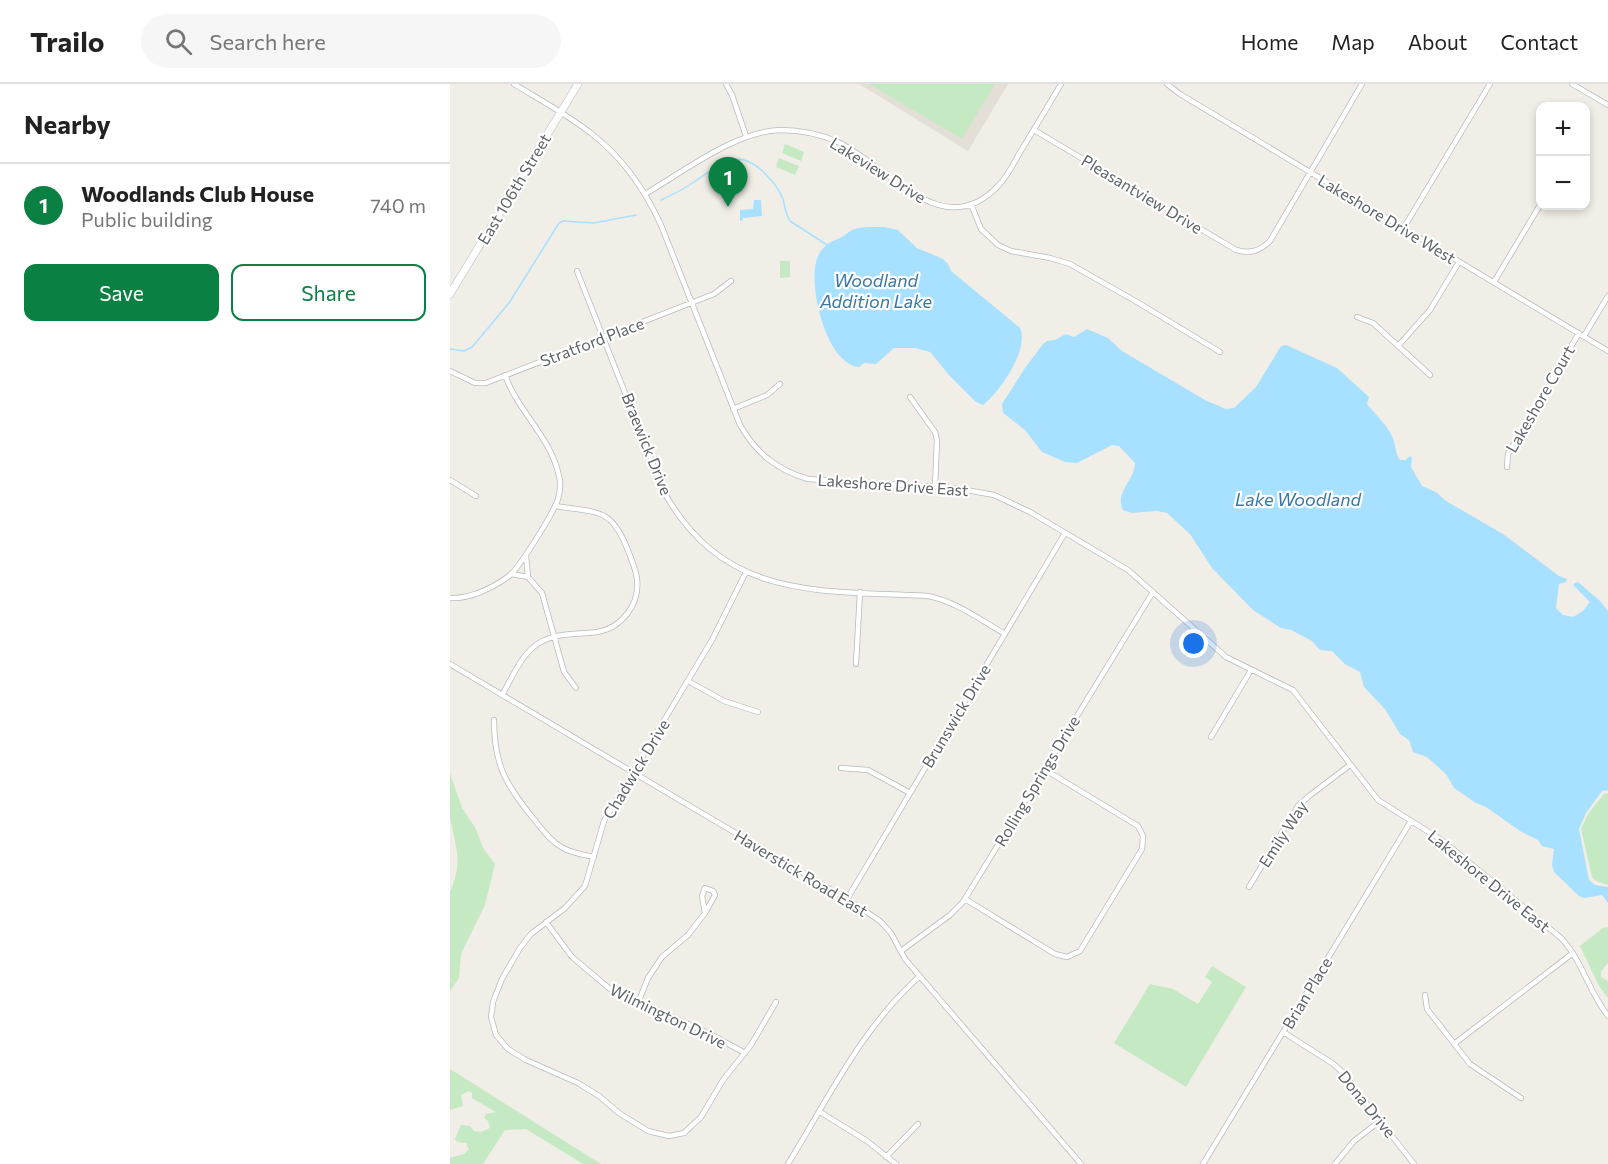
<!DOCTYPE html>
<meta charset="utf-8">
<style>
:root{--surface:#fff;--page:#f6f6f6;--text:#222;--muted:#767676;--line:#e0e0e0;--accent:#0b8043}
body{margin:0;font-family:Commissioner,sans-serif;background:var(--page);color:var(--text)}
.controls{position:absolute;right:18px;top:18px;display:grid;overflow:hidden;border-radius:12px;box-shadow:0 3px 9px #0003}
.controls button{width:54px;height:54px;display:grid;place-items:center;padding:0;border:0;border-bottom:2px solid var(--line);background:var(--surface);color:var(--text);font:30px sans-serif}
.you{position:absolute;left:744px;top:560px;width:21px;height:21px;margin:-15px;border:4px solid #fff;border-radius:50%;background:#1a73e8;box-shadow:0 0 0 9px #1a73e833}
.badge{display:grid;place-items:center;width:39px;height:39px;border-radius:50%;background:var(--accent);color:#fff;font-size:20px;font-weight:700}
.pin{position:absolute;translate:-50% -50px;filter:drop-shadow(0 2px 3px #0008)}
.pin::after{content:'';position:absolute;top:32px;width:21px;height:18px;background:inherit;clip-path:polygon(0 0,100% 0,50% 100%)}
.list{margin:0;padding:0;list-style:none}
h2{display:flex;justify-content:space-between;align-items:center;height:78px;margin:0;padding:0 24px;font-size:26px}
h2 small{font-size:20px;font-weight:400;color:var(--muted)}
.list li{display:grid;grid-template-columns:39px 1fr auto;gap:18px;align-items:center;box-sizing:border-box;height:84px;padding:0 24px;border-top:2px solid var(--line)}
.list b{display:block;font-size:22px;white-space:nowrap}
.list p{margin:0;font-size:20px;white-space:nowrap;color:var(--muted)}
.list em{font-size:20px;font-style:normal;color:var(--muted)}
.actions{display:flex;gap:12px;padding:18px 24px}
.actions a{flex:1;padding:14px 0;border:2px solid var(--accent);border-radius:12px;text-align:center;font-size:21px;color:var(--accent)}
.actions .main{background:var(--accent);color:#fff}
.icon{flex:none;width:33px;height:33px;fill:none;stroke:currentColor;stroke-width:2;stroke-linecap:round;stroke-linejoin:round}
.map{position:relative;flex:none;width:1158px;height:1080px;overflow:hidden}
header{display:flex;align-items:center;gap:36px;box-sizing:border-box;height:84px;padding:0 30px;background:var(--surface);border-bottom:2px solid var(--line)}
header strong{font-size:28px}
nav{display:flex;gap:33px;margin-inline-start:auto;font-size:21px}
.search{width:420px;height:54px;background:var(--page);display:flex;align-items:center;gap:15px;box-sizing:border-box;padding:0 21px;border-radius:33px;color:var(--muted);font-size:22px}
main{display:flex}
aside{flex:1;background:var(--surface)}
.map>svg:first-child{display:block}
</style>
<header>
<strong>Trailo</strong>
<div class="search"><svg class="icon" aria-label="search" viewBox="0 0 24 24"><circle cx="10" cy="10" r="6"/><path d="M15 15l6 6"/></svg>Search here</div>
<nav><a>Home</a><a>Map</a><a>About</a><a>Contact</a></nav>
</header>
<main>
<aside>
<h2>Nearby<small></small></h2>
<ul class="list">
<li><span class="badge">1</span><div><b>Woodlands Club House</b><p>Public building</p></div><em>740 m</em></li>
</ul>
<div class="actions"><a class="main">Save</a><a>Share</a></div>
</aside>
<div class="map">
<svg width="1158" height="1080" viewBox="0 0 1158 1080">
<rect width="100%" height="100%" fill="#f1eee7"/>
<path fill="#e3dfd7" d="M 409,0 L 558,0 L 518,67 Z"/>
<path fill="#c5e9c2" d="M 419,0 L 545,0 L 512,55 Z
M 335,60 L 354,68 L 351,77 L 332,69 Z
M 329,74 L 349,82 L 345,91 L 326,83 Z
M 330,177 L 340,177 L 340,193 L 330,194 Z
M 0,689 L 12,724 L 26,745 L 33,764 L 45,780 L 35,821 L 11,870 L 9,894 L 0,907 L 0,808 C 14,776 5,763 0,733 C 0,719 0,703 0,689 Z
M 1158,709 L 1158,801 L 1146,797 L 1142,793 L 1131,745 L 1138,730 L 1154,710 Z
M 1158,843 L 1158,879 L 1151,887 L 1151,893 L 1158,897 L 1158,914 L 1149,902 L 1130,862 L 1153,844 Z
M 762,882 L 796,903 L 736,1003 L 664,959 L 700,900 L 723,905 L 748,920 L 762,898 L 755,893 Z
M 0,985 L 151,1080 L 133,1080 L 76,1045 L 55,1046 L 33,1080 L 0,1080 L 0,1074 L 14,1070 L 19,1065 L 16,1059 L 7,1058 L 5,1055 L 11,1041 L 20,1042 L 24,1047 L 31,1048 L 40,1044 L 38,1037 L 34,1034 L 36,1030 L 46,1028 L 22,1014 L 22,1009 L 19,1007 L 11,1011 L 13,1022 L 0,1026 Z"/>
<path fill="#a8e0ff" d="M 304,116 L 311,116 L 312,132 L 293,134 L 293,136 L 290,137 L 290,126 L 303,125 Z
M 434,143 L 448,146 L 467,164 L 493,175 L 498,180 L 501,187 L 570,244 C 580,265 549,309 533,321 L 526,318 L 499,291 L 480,268 L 465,264 L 444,264 L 426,280 L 414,279 L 409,283 C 376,281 355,196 369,170 C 374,161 382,157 390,154 C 395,152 398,148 402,146 C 411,142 424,143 434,143 Z
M 637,245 L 658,254 L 672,267 L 755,316 L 776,325 L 784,324 L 806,303 L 831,262 L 836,261 L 887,284 L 919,313 L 917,320 C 925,330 937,341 942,352 C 946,360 945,370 950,376 L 956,376 L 960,372 L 962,374 L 961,383 L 972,402 L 986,408 L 996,417 L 1053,450 L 1109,492 L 1117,495 L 1116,498 L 1109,500 L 1106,524 L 1113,531 L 1123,533 L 1133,527 L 1140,518 L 1123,501 L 1125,499 L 1128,498 L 1150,517 L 1158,527 L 1158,706 L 1152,707 L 1136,729 L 1129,745 L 1139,796 L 1145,801 L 1158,803 L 1158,819 L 1152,811 L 1134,814 L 1129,812 L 1104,788 L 1102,781 L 1104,765 L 1092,762 L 1088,756 L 1070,747 L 1036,723 L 1026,719 L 1004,704 L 996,690 L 977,673 L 963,668 L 959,656 L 950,650 L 935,625 L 914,603 L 910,588 L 895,580 L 882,567 L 870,566 L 862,557 L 841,546 L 831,544 L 803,526 L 762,484 L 740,450 L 717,429 L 707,427 L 682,429 L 673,426 C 664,409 685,396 685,379 L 669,362 L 662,361 L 627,379 L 615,378 L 592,368 L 575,346 L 553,329 L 552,320 L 575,284 L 593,260 L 597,257 L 605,256 L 616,250 L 624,253 Z"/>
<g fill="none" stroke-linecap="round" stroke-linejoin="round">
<path stroke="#a8e0ff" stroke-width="1.5" d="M 211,116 C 222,111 234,105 244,98 C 273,78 291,60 320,95 C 325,100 330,108 333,115 C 335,122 335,130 340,137 L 377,161
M 0,265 L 14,267 L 22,263 L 28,256 L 59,219 L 109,139 L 113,137 L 144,139 L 186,131"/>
<g stroke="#b7babd" stroke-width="6">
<path id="street" d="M 64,0 C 90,16 118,31 142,50 C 173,74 195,106 211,141 L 290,341 C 306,369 327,386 358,395 L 505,404 L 544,411 L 580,428 L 678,486 L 776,573 L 843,606 L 928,716 L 993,757 L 1111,854 C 1132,876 1139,908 1158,932
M 276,0 L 282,11 L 296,52
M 717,0 L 730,10 L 1158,267
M 1122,0 L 1158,21
M 584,46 L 786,166 C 800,170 810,167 820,157 L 912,0
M 195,110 C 233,88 286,47 330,46 C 349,46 370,50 388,58 C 437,81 493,162 549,101 C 557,93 563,81 569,70 C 583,47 597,24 611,0
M 521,120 L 531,145 L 548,161 L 561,167 L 600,174 L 620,180 L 687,218 L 770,268
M 953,145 L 1040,0
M 127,187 L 214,408 C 275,517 369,506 478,512 C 507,518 529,535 555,550
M 1044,198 L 1090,121
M 907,233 L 923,239 L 980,291
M 1134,252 L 1158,212
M 948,262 L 980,226 L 1009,178
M 0,287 L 25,299 L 36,299 L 264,210 L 281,197
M 460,313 L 485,348 L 487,356 L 485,402
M 283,325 L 317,311 L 330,300
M 1057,383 L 1058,370 L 1129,249
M 0,396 L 26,412
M 76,472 L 78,493
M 296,488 L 262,556 L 154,737 L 135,802 L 115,824 L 81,850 L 70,864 L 52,895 L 43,918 L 41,933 L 46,951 L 58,965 L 76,976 L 128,999 L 149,1012 L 169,1029 L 198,1047 L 219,1052 L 234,1049 L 251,1033 L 273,996 L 301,961 L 326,918
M 61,490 L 78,493 L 92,509 L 114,588 L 126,604
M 0,514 C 20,515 43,504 59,492 C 70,483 104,428 108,415 C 110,408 111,399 109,392 C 101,353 68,328 55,291
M 0,580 L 397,815 L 430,837 L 441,849 L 455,875 L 631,1080
M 406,580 L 410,508
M 238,597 L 274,617 L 308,628
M 52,611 C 62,594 72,569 89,559 C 107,548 127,551 147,548 C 172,544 190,520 187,495 C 186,486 182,477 179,469 C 162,423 149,429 105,422
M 44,636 C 44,681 56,701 83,734 C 92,745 100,757 113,764 C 122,769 134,771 144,773
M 761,653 L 801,586
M 391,684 L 418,686 L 460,709
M 799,803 L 848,722 L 859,712 L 900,681
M 255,804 L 263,807 L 265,811 L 255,829 L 252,812 Z
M 397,815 L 615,449
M 515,815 L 605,870 L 617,873 L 630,867 L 692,765 L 693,752 L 688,742 L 594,685
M 96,838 L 122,873 L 160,905 L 260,950 L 295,969
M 451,867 L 500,831 L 513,818 L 703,508
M 975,911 L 977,925 L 1020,980 L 1071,1014
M 188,919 L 198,894 L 212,873 L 238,851 L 255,829
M 833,948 L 882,979 L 890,986 L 964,1080
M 1004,960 L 1123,869
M 370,1028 L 417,1057 L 446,1080
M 436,1073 L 468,1040
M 338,1080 C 378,1015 412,943 470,892
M 753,1080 L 961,737
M 885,1080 L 904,1057 L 930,1037"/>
</g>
<g stroke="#b8bcc1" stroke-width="8">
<path id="secondary" d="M 0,210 L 128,0"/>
</g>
<use href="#street" stroke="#fff" stroke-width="4.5"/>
<use href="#secondary" stroke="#fff" stroke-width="7"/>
</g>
<g text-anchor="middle" stroke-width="4.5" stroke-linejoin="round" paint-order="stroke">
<g font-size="16" fill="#5e6367" stroke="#fff">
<text transform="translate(428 86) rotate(32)" y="6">Lakeview Drive</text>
<text transform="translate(64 105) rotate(-59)" y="6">East 106th Street</text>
<text transform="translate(692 110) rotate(31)" y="6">Pleasantview Drive</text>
<text transform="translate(937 135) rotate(31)" y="6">Lakeshore Drive West</text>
<text transform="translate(142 258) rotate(-21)" y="6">Stratford Place</text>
<text transform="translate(1090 315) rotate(-60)" y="6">Lakeshore Court</text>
<text transform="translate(197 360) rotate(68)" y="6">Braewick Drive</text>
<text transform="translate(443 401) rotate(4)" y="6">Lakeshore Drive East</text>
<text transform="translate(506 632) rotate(-59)" y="6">Brunswick Drive</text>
<text transform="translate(186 685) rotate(-59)" y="6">Chadwick Drive</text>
<text transform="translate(587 697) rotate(-59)" y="6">Rolling Springs Drive</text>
<text transform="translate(833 750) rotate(-57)" y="6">Emily Way</text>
<text transform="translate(351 789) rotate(31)" y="6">Haverstick Road East</text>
<text transform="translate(1039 797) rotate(39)" y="6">Lakeshore Drive East</text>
<text transform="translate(857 909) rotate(-59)" y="6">Brian Place</text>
<text transform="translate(218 932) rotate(26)" y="6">Wilmington Drive</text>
<text transform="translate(917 1020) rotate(51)" y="6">Dona Drive</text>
</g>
<g font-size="18" font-style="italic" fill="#3a77a4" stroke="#fff">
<text x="426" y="203">Woodland<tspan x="426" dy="21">Addition Lake</tspan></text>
<text x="848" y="422">Lake Woodland</text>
</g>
</g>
</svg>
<div class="controls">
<button>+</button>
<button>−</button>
</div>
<div class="you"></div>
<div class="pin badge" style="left:278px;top:123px">1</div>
</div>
</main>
